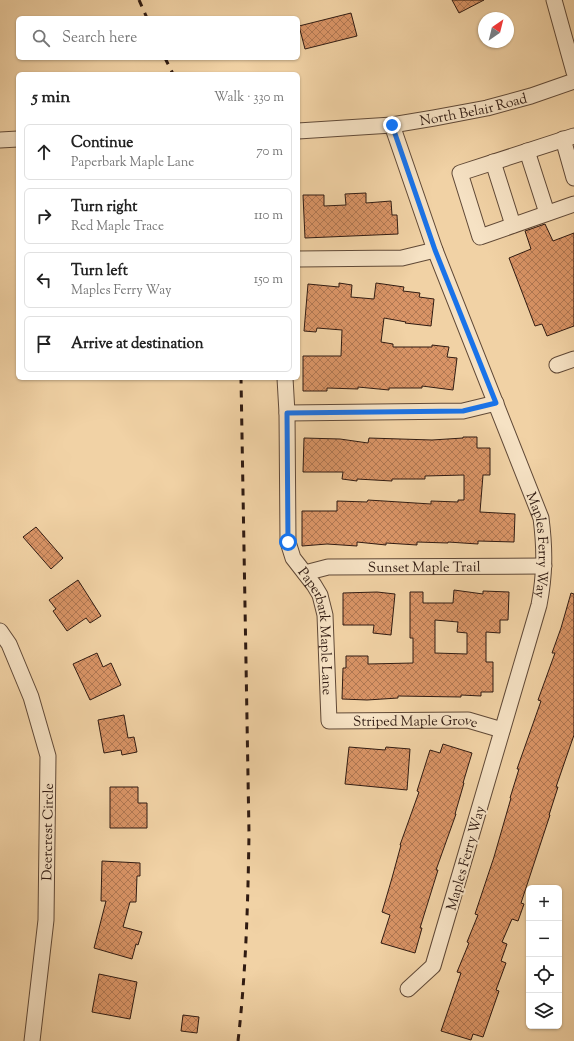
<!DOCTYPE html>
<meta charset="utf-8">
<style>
:root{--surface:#fff;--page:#f2f2f2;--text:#222;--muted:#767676;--line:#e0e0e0}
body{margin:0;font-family:"Sorts Mill Goudy",serif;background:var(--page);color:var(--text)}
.controls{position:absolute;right:12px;bottom:12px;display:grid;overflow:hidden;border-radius:6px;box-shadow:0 1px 3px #0004}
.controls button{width:36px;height:36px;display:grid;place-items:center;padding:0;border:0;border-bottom:1px solid var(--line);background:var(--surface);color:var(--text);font:20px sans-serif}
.compass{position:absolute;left:478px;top:12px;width:36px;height:36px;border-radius:50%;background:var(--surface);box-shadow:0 1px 3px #0004;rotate:35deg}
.stop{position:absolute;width:12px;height:12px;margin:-9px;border:3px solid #1a73e8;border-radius:50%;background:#fff}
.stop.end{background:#1a73e8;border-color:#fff;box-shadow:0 1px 4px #0008}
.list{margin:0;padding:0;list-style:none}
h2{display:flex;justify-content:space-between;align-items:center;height:52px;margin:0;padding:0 16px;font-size:17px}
h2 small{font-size:13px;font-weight:400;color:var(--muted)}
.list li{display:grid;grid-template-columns:26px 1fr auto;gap:12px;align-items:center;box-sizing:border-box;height:56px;margin:0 8px 8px;padding:0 8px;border:1px solid var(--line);border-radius:6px}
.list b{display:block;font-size:15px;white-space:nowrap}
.list p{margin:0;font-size:13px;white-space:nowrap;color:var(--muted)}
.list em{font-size:13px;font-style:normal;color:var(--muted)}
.icon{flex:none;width:22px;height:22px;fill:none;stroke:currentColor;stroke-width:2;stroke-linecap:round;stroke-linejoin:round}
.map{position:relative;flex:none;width:574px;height:1041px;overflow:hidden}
.search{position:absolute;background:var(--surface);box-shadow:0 1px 3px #0004;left:16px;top:16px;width:284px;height:44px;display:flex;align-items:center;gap:10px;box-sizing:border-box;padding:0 14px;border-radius:6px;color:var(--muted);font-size:15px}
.panel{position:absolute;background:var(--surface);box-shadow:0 1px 3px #0004;left:16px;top:72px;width:284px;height:308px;border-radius:6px}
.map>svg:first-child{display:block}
</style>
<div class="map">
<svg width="574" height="1041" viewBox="0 0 574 1041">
<defs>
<pattern id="building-cross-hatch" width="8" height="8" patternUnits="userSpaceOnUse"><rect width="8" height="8" fill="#d99466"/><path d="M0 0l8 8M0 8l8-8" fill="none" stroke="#b07853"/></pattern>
</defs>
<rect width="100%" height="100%" fill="#f1d2a5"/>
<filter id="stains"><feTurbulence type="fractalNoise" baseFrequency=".005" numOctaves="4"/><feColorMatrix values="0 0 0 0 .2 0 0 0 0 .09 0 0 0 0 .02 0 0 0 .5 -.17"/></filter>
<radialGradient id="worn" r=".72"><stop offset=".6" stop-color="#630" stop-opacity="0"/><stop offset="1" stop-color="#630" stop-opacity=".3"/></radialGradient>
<path fill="url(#building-cross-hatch)" stroke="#301b12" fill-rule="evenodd" d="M 452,0 L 484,0 L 459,13 Z
M 351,13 L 357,36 L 305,49 L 299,26 Z
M 366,193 L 366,203 L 391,201 L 392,215 L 397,215 L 398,234 L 305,238 L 303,195 L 324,195 L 324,206 L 346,205 L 345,194 Z
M 545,224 L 553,241 L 574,233 L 574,326 L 547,336 L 542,324 L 535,326 L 509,258 L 531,249 L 525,231 Z
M 339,283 L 352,285 L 351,297 L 374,299 L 376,283 L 404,287 L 403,291 L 420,293 L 419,297 L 434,299 L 431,326 L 405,323 L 406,322 L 384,318 L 381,342 L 393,344 L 393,347 L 432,347 L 432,345 L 449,347 L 447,357 L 457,358 L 453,390 L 422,386 L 422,388 L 389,388 L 389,390 L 358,387 L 358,389 L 327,388 L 327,391 L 303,391 L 303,356 L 341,356 L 342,330 L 317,328 L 316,332 L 304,331 L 308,284 L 339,287 Z
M 463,437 L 477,437 L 477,448 L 490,448 L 490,475 L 483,475 L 480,512 L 515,514 L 514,542 L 478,541 L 478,544 L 448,542 L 448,543 L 417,542 L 417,545 L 386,543 L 386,545 L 357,542 L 357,546 L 327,544 L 302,546 L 302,511 L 337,511 L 337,501 L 367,502 L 368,500 L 431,504 L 431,501 L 458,502 L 458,500 L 464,500 L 464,475 L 425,476 L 425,479 L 392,479 L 392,481 L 357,479 L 357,481 L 342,479 L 343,472 L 303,472 L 304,438 L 340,439 L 368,443 L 369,438 L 432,440 L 463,438 Z
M 36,527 L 63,558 L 51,569 L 23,537 Z
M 78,580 L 101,616 L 90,623 L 86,618 L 67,631 L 53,611 L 56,609 L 49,600 Z
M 454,590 L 483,594 L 483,591 L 509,592 L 508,620 L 500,620 L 500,633 L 486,632 L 486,662 L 493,662 L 493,692 L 481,692 L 481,696 L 461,695 L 461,697 L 398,696 L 398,698 L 367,700 L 342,699 L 343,668 L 346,668 L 346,656 L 368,656 L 368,664 L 413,663 L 413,638 L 410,638 L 410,592 L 423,592 L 423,603 L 453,603 ZM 435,620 L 458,622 L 457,632 L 467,633 L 467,654 L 435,653 Z
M 377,592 L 395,594 L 391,635 L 373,633 L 374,625 L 343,625 L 343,593 Z
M 571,593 L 574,594 L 574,735 L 556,787 L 558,787 L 549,815 L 550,815 L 521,903 L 524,904 L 518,921 L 512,919 L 502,942 L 507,944 L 501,961 L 506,963 L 496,990 L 499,991 L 483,1037 L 473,1034 L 471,1040 L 441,1031 L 461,973 L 457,972 L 469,943 L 467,942 L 478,915 L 475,914 L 494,857 L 511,798 L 510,798 L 519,769 L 517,769 L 541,701 L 538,700 L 555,653 L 552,653 L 561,628 Z
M 97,653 L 103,667 L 111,663 L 121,685 L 90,700 L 73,664 Z
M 124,715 L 128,738 L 134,737 L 137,752 L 122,755 L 121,750 L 104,753 L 98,720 Z
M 443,744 L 472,753 L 463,783 L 464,783 L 455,814 L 456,814 L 436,870 L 438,870 L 420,928 L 422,928 L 415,953 L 381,943 L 390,915 L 382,912 L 392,878 L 401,845 L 400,845 L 419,792 L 417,791 L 430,750 L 440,753 Z
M 349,747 L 385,750 L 386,747 L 410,749 L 407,790 L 345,784 Z
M 110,787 L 138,787 L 138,803 L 147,803 L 147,828 L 110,828 Z
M 102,861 L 140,863 L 140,876 L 137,876 L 136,902 L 130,902 L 123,927 L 142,932 L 138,945 L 136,944 L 132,959 L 94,948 L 106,901 L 101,901 Z
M 99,974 L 137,982 L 130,1019 L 92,1012 Z
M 183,1015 L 199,1017 L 197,1033 L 181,1031 Z"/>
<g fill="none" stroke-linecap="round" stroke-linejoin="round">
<g stroke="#604937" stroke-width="17">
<g id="minor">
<path d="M 554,0 L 574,72"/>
<path id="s1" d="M 392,125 L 435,250 L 541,518 C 545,549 545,574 539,605 L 433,966 L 408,989"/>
<path id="s2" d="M 298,131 L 392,125 L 434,118 L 487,108 L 531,96 L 574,81"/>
<path d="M 574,136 L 460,173 L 480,237 L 574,204"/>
<path d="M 563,139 L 574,178"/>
<path d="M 0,140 L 18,139"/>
<path d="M 527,151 L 547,213"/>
<path d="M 493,162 L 513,225"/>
<path d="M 298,259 L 402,258 L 435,250"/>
<path d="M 557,365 L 574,359"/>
<path id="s3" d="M 285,378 L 287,413 L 288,542 L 293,558 L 314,585 L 320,595 L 325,615 L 329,721 L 468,720 L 502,730"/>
<path d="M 287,413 L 463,411 L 496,403"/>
<path id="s4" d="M 305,573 L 328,567 L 544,566"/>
<path d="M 0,631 L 9,644 L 31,697 L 48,756 L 46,920 L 32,1041"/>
</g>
</g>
<use href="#minor" stroke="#f6e2c4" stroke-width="15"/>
<path stroke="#301b12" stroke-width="3" stroke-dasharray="7 7" stroke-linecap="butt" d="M 139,0 L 147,18
M 165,58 L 173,74
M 238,1041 C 246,972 248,902 249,833 L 241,378"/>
</g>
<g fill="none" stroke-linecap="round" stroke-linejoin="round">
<path stroke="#1a73e8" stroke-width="5" d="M 288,542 L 287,413 L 463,411 L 496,403 L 435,250 L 392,125"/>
</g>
<g text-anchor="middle" stroke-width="4" stroke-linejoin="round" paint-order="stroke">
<g font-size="14" fill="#301b12" stroke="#f6e2c4">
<text dy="5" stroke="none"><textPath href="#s2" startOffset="177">North Belair Road</textPath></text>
<text dy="5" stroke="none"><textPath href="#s1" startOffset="447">Maples Ferry Way</textPath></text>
<text dy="5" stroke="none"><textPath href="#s4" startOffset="120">Sunset Maple Trail</textPath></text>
<text dy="5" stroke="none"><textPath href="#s3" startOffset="261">Paperbark Maple Lane</textPath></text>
<text dy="5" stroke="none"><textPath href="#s3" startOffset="440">Striped Maple Grove</textPath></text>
<text transform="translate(47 832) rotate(-89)" y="5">Deercrest Circle</text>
<text transform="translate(465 858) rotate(-74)" y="5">Maples Ferry Way</text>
</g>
</g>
<rect width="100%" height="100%" filter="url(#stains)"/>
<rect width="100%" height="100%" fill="url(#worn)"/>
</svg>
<div class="controls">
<button>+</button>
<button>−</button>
<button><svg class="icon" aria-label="locate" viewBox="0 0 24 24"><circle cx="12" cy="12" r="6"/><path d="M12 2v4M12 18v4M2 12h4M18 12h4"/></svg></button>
<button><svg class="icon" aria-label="layers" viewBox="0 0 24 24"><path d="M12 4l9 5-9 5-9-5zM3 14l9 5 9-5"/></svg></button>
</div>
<svg class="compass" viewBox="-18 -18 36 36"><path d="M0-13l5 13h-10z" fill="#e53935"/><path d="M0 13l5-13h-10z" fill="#767676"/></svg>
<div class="stop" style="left:288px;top:542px"></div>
<div class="stop end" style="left:392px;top:125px"></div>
<div class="search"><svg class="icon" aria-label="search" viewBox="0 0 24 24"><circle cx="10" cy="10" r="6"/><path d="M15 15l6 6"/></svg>Search here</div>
<section class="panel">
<h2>5 min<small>Walk · 330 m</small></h2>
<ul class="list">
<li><svg class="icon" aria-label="ahead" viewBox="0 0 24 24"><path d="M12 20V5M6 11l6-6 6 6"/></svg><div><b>Continue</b><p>Paperbark Maple Lane</p></div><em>70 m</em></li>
<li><svg class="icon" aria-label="right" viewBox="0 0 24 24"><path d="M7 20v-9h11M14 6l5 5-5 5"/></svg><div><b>Turn right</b><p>Red Maple Trace</p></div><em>110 m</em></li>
<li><svg class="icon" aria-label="left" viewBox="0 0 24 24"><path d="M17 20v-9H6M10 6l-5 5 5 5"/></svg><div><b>Turn left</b><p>Maples Ferry Way</p></div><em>150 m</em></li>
<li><svg class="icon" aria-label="arrive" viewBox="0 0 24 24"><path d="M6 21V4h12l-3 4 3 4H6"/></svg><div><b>Arrive at destination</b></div></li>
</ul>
</section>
</div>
